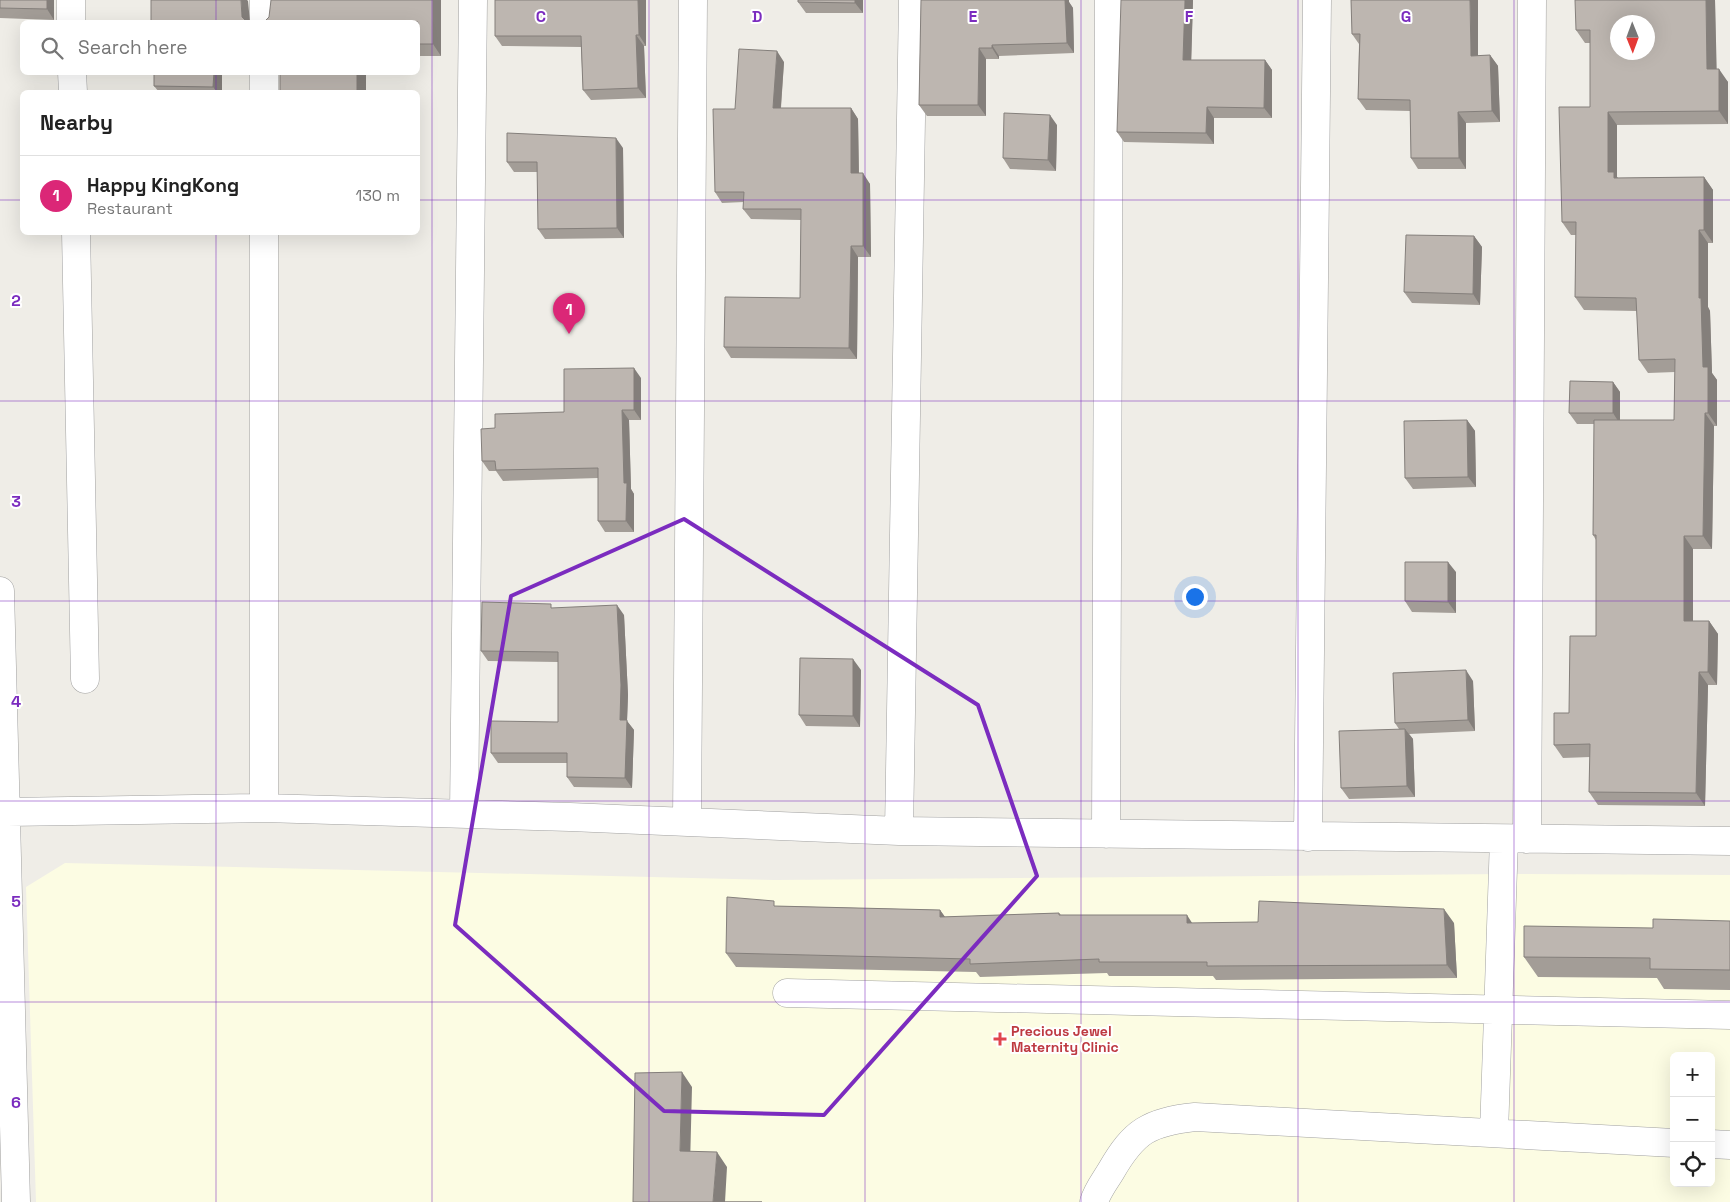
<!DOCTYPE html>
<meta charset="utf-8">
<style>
:root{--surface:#fff;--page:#f6f6f6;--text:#222;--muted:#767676;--line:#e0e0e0;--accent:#db2777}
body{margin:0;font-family:"Space Grotesk",sans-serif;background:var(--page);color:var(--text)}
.controls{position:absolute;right:15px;bottom:15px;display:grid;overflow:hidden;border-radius:8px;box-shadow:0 5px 20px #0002}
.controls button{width:45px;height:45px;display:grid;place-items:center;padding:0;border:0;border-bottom:1px solid var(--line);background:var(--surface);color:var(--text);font:25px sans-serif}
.compass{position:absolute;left:1610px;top:15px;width:45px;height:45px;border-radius:50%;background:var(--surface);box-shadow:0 5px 20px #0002;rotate:179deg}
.you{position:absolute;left:1194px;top:596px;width:18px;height:18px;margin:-12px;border:4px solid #fff;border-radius:50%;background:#1a73e8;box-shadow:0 0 0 8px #1a73e833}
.badge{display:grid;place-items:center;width:32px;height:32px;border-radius:50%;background:var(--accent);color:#fff;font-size:16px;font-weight:700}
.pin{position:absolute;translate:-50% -41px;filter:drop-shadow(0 1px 2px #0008)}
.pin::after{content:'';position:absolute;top:26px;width:18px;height:15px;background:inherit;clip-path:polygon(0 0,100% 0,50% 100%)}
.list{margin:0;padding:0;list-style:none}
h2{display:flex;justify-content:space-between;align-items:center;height:65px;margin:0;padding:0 20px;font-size:21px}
h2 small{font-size:16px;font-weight:400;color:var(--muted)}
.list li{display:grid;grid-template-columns:32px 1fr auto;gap:15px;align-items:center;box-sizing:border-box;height:80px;padding:0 20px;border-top:1px solid var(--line)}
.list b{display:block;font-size:19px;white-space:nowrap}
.list p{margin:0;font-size:16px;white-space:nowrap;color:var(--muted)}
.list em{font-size:16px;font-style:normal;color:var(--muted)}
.icon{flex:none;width:28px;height:28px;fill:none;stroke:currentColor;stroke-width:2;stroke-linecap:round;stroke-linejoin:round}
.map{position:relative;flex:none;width:1730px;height:1202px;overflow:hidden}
.search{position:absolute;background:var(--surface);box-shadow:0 5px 20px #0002;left:20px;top:20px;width:400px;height:55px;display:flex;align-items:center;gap:12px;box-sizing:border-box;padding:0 18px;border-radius:8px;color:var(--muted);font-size:19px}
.panel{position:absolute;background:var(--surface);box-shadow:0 5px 20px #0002;left:20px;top:90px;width:400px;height:145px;border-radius:8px}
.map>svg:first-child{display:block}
</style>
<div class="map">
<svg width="1730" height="1202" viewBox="0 0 1730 1202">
<rect width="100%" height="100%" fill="#efede7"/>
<path fill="#fcfce3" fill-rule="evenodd" d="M 65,863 L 775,880 L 1503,874 L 1730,875 L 1730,1202 L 36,1202 L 26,887 ZM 1674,1056 L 1711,1056 L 1711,1183 L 1674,1183 Z"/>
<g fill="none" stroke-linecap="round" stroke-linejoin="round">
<g stroke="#a1a1a1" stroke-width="29">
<path id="minor" d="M 71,0 L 71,22
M 264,0 L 264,22
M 72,72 L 73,92
M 264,72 L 264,92
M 76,232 L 85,679
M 264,232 L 264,808
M 0,591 L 16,1202
M 7,812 L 264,808 L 570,817 L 899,831 L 1730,841
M 464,813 L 473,0
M 687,821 L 693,0
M 899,831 L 913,0
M 1106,834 L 1109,0
M 1308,837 L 1317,0
M 1527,839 L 1532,0
M 787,993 L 1730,1015
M 1494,1133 L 1504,839
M 1711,1144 L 1730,1145
M 1094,1202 C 1097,1191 1105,1181 1111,1171 C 1134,1131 1149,1122 1195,1117 L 1674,1143"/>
</g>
<use href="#minor" stroke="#fff" stroke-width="28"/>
</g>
<path fill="#a39d97" d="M 0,0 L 54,0 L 54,20 L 0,18 Z
M 441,0 L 441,56 L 418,56 L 418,22 Z
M 495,0 L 646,0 L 646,46 L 644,46 L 646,98 L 591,100 L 583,90 L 581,47 L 502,46 L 495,36 Z
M 798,0 L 863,0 L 863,13 L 806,13 L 798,2 Z
M 921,0 L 1069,0 L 1069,2 L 1073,8 L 1074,53 L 999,56 L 999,59 L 986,59 L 986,116 L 927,116 L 919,105 Z
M 1193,0 L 1191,60 L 1265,60 L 1272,70 L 1272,118 L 1214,118 L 1214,144 L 1124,142 L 1117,132 Z
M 1351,0 L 1478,56 L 1490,55 L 1498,66 L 1500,122 L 1466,123 L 1466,169 L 1418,169 L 1411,158 L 1410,111 L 1366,110 L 1358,99 L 1359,44 L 1352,34 Z
M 1715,0 L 1716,69 L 1728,82 L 1728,124 L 1617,125 L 1617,177 L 1618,178 L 1704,177 L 1713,190 L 1713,243 L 1708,243 L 1708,307 L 1710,311 L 1712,373 L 1717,380 L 1717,426 L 1714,426 L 1712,549 L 1693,549 L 1693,621 L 1709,621 L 1718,634 L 1717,685 L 1708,685 L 1705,806 L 1598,805 L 1589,792 L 1590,757 L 1563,758 L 1554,745 L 1569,713 L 1596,636 L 1596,540 L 1593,535 L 1594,424 L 1577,424 L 1569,413 L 1613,382 L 1620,392 L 1620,420 L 1674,420 L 1675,372 L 1648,373 L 1639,360 L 1637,311 L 1584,310 L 1575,297 L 1576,235 L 1571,235 L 1562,222 L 1590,107 L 1590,43 L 1585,43 L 1576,30 Z
M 784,62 L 781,108 L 851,108 L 858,119 L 859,173 L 870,184 L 871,257 L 858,257 L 857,359 L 731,358 L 724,347 L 800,298 L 801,220 L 751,219 L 743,209 L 744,202 L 722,203 L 715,192 L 735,109 Z
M 154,72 L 222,72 L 222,92 L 159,92 L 154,86 Z
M 1057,125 L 1056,171 L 1010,169 L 1003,158 Z
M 623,148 L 624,238 L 545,239 L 538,229 L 538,172 L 514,172 L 507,162 Z
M 1474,236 L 1482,247 L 1480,305 L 1412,303 L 1404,292 Z
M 641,378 L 641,420 L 629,420 L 631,489 L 634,494 L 634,532 L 605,532 L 598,521 L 598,478 L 503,481 L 496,471 L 489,471 L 482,461 L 495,428 L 564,412 Z
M 1467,420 L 1475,431 L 1476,487 L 1413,489 L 1405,478 Z
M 1456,572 L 1456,613 L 1412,612 L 1405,601 Z
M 554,608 L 624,615 L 628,695 L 627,721 L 634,730 L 632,788 L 574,787 L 567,777 L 567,763 L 498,763 L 491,753 L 558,722 L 558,662 L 488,661 L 481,651 Z
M 861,670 L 860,727 L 806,726 L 799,715 Z
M 1473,681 L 1475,731 L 1409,734 L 1413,739 L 1415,797 L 1349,799 L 1341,788 L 1399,729 L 1395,723 Z
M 778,906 L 940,910 L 945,917 L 1059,913 L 1061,915 L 1192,923 L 1454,923 L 1457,978 L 1216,980 L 1213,976 L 1109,976 L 1107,973 L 980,977 L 976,972 L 736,967 L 726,953 Z
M 1730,921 L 1730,990 L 1664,989 L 1657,978 L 1538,977 L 1524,957 L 1653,928 Z"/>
<path fill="#847f7b" d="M 47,0 L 54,0 L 54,20 L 47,9 Z
M 241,0 L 247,0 L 248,1 L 250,22 L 245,22 L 242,17 Z
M 433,0 L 441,0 L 441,56 L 433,44 Z
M 638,0 L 646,0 L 646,46 L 639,35 Z
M 855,0 L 863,0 L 863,13 L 855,3 Z
M 1064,0 L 1069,0 L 1069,2 L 1073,8 L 1074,53 L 1067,43 Z
M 1185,0 L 1193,0 L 1191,70 L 1183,60 Z
M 1470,0 L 1478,0 L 1478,67 L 1471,56 Z
M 1706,0 L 1715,0 L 1717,82 L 1707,69 Z
M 636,35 L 644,46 L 646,98 L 638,88 Z
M 992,45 L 999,56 L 999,59 L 992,48 Z
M 979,48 L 986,59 L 986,116 L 978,105 Z
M 777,51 L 784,62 L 780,118 L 773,108 Z
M 1490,55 L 1498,66 L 1500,122 L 1492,111 Z
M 1265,60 L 1272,70 L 1272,118 L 1264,108 Z
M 1719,69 L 1728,82 L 1728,124 L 1719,111 Z
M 214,72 L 222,72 L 222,92 L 217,92 L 213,87 Z
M 357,72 L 366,72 L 366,92 L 357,92 Z
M 1207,107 L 1214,118 L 1214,144 L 1206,133 Z
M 851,108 L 858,119 L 859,184 L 851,173 Z
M 418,112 L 420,116 L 420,150 L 418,146 Z
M 1458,112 L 1466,123 L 1466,169 L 1459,158 Z
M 1608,112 L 1617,125 L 1617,177 L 1623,185 L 1608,172 Z
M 1050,115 L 1057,125 L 1056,171 L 1048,160 Z
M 616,138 L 623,148 L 624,238 L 617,228 Z
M 863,173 L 870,184 L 871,257 L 863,246 Z
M 1704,177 L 1713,190 L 1713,243 L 1704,230 Z
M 1699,230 L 1708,243 L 1708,307 L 1710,311 L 1712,373 L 1717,380 L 1717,426 L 1708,413 L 1703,367 L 1699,298 Z
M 1474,236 L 1482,247 L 1480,305 L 1473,294 Z
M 851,246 L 858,257 L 857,359 L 849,348 Z
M 634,368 L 641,378 L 641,420 L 634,410 Z
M 1613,382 L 1620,392 L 1620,424 L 1613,413 Z
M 622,410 L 629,420 L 631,489 L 634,494 L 634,532 L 626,521 L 624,483 Z
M 1705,413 L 1714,426 L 1712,549 L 1703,536 Z
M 1467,420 L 1475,431 L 1476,487 L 1468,477 Z
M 1684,536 L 1693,549 L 1693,634 L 1684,621 Z
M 1448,562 L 1456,572 L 1456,613 L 1448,602 Z
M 617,605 L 624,615 L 628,695 L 627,721 L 634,730 L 632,788 L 625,778 L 620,720 Z
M 1709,621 L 1718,634 L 1717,685 L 1708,672 Z
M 853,659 L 861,670 L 860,727 L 853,716 Z
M 1466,670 L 1473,681 L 1475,731 L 1468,720 Z
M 1699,672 L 1708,685 L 1705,806 L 1696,793 Z
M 1405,729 L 1413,739 L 1415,797 L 1407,786 Z
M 1444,909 L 1454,923 L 1457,978 L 1447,965 Z
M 940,910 L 950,924 L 940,917 Z
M 1187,915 L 1196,929 L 1187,923 Z
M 682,1072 L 692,1087 L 690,1166 L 680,1151 Z
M 717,1152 L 727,1167 L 725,1202 L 713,1202 Z"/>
<path fill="#bdb6b0" stroke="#847f7b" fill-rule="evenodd" d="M 0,0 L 47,0 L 47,9 L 0,8 Z
M 151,0 L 241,0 L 242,17 L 247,22 L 151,22 Z
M 271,0 L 433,0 L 433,44 L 418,44 L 418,22 L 264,22 L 269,17 Z
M 495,0 L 638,0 L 639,35 L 636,35 L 638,88 L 583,90 L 581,36 L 495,36 Z
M 798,0 L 855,0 L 855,3 L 798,2 Z
M 921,0 L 1065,0 L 1067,43 L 992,45 L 992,48 L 979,48 L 978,105 L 919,105 Z
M 1121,0 L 1185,0 L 1183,60 L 1265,60 L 1264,108 L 1207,107 L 1206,133 L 1117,132 Z
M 1351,0 L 1470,0 L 1471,56 L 1490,55 L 1492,111 L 1458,112 L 1459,158 L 1411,158 L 1410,100 L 1358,99 L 1360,34 L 1352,34 Z
M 1575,0 L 1706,0 L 1707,69 L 1719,69 L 1719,111 L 1608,112 L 1608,172 L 1614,172 L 1614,178 L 1704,177 L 1704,230 L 1699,230 L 1699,298 L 1701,298 L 1703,367 L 1708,367 L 1708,413 L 1705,413 L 1703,536 L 1684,536 L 1684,621 L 1709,621 L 1708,672 L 1699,672 L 1696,793 L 1589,792 L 1590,744 L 1554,745 L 1554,713 L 1569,713 L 1570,636 L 1596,636 L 1596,535 L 1593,535 L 1594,420 L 1674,420 L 1675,359 L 1639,360 L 1636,298 L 1575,297 L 1576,222 L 1562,222 L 1559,107 L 1590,107 L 1590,30 L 1576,30 ZM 1618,22 L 1648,22 L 1648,52 L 1618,52 Z
M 739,49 L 777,51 L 773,108 L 851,108 L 851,173 L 863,173 L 863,246 L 851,246 L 849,348 L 724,347 L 725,297 L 800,298 L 801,209 L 743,209 L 744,192 L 715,192 L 713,109 L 735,109 Z
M 154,72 L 214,72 L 213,87 L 154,86 Z
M 280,72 L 357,72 L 357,92 L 280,92 Z
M 1004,113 L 1050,115 L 1048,160 L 1003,158 Z
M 507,133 L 616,138 L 617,228 L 538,229 L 537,162 L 507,162 Z
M 1406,235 L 1474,236 L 1473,294 L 1404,292 Z
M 634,368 L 634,410 L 622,410 L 624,483 L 627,483 L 626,521 L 598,521 L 598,468 L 496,470 L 495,461 L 482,461 L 481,429 L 495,428 L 495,414 L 564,412 L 564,369 Z
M 1570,381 L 1613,382 L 1613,413 L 1569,413 Z
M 1467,420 L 1468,477 L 1405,478 L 1404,421 Z
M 1405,562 L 1448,562 L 1448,602 L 1405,601 Z
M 482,602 L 551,604 L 551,608 L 617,605 L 621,685 L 620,720 L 627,720 L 625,778 L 567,777 L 567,753 L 491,753 L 491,721 L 558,722 L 558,652 L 481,651 Z
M 800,658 L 853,659 L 853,716 L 799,715 Z
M 1466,670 L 1468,720 L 1395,723 L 1393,673 Z
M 1405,729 L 1407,786 L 1341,788 L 1339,731 Z
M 727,897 L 774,901 L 774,906 L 940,910 L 940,917 L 1059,913 L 1059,915 L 1187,915 L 1187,923 L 1258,922 L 1259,901 L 1444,909 L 1447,965 L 1207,966 L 1207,962 L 1099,962 L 1099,959 L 970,964 L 970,959 L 726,953 Z
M 1653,919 L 1730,921 L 1730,970 L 1650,969 L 1650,958 L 1524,957 L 1524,926 L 1653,928 Z
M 682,1072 L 680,1151 L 717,1152 L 713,1202 L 762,1202 L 633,1202 L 635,1073 Z"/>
<path fill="none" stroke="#7b2cbf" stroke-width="4" stroke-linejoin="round" d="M 684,519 L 978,705 L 1037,876 L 824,1115 L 664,1111 L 455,925 L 511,596 Z"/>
<path fill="none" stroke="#7b2cbf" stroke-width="1" stroke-opacity="0.55" d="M 216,0 L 216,22M 432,0 L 432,1202M 649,0 L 649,1202M 865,0 L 865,1202M 1081,0 L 1081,1202M 1298,0 L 1298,1202M 1514,0 L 1514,1202M 216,72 L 216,92M 0,200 L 22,200M 418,200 L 1730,200M 216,232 L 216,1202M 0,401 L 1730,401M 0,601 L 1730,601M 0,801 L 1730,801M 0,1002 L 1730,1002"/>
<path fill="#e0444e" stroke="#fff" stroke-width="2" d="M997.5 1031.5h5v5h5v5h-5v5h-5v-5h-5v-5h5z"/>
<g text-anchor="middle" stroke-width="4" stroke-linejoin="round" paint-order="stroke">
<g font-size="14" font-weight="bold" fill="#be3a42" stroke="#fff" text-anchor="start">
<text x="1011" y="1036">Precious Jewel<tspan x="1011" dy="16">Maternity Clinic</tspan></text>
</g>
</g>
<g font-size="16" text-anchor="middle" font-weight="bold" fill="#7b2cbf" stroke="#fff" stroke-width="4" stroke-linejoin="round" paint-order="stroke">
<text x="541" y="22">C</text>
<text x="757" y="22">D</text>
<text x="973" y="22">E</text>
<text x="1189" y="22">F</text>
<text x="1406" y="22">G</text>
<text x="16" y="306">2</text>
<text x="16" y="507">3</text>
<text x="16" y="707">4</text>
<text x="16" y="907">5</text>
<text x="16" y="1108">6</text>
</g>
</svg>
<div class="controls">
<button>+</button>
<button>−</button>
<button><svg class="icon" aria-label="locate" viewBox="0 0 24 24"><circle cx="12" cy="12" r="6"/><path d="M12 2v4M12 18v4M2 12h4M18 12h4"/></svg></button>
</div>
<svg class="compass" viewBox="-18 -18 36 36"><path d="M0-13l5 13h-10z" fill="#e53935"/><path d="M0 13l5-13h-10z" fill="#767676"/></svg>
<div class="you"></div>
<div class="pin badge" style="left:569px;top:334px">1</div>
<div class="search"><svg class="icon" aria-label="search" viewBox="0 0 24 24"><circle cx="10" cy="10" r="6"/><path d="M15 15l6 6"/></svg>Search here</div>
<section class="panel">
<h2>Nearby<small></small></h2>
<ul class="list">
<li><span class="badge">1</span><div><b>Happy KingKong</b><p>Restaurant</p></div><em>130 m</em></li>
</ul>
</section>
</div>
